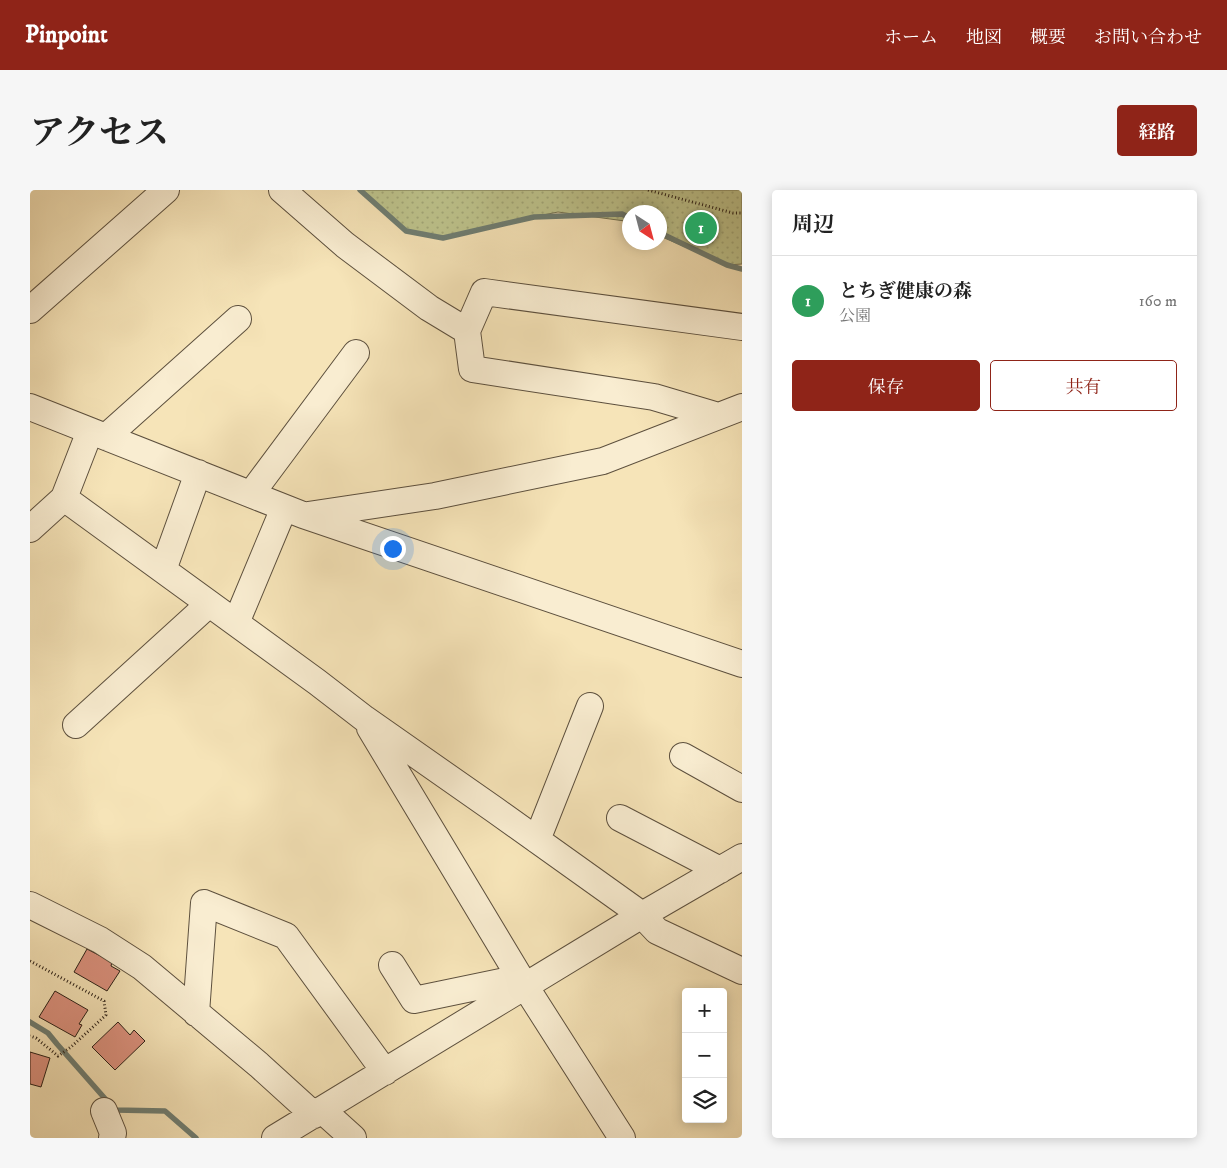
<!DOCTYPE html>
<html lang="ja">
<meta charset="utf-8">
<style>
:root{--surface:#fff;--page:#f6f6f6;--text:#222;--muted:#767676;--line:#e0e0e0;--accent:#8f2418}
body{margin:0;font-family:"IM FELL DW Pica","Noto Serif JP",serif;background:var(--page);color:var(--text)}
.controls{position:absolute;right:15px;bottom:15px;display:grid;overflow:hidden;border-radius:5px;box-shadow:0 2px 12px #0003}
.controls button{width:45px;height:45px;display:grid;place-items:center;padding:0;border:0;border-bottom:1px solid var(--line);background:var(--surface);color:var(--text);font:25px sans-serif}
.compass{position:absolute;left:592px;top:15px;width:45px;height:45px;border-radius:50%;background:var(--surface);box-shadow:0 2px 12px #0003;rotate:144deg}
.you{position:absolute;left:362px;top:358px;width:18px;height:18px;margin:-12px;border:4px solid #fff;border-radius:50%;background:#1a73e8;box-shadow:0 0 0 8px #1a73e833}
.badge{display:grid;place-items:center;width:32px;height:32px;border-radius:50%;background:var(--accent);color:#fff;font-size:16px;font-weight:700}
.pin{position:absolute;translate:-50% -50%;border:2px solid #fff;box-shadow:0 1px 5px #0006}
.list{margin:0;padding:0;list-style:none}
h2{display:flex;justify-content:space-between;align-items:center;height:65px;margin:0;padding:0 20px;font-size:21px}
h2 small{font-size:16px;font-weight:400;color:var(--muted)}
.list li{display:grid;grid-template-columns:32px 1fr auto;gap:15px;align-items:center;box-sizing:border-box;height:90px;padding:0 20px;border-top:1px solid var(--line)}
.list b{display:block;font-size:19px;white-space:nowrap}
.list p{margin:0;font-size:16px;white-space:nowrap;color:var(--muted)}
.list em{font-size:16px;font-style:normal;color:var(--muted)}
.actions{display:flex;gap:10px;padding:15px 20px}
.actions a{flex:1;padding:11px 0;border:1px solid var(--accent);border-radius:5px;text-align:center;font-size:18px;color:var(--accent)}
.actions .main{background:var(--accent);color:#fff}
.icon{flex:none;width:28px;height:28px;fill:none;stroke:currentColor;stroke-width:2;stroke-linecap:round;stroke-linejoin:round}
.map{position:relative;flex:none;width:712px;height:948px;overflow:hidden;border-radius:5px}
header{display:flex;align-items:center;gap:30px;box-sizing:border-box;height:70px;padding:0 25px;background:var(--accent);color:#fff}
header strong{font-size:24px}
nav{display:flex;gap:28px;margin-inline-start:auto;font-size:18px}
.intro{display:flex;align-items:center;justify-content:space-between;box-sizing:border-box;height:120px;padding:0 30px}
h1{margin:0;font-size:35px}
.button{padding:12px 22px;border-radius:5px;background:var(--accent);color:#fff;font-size:18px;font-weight:700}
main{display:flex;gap:30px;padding:0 30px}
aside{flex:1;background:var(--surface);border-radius:5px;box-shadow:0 2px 12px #0003}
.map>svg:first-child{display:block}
</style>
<header>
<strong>Pinpoint</strong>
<nav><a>ホーム</a><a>地図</a><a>概要</a><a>お問い合わせ</a></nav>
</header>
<div class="intro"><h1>アクセス</h1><a class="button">経路</a></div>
<main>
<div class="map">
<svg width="712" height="948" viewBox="0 0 712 948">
<defs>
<pattern id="grass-dots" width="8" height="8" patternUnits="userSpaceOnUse" patternTransform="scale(1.25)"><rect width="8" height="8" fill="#bec48d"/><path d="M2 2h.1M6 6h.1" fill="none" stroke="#a3a879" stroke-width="1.8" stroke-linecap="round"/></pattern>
</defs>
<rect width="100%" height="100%" fill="#f6e4b8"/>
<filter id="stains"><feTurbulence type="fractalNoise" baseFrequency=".004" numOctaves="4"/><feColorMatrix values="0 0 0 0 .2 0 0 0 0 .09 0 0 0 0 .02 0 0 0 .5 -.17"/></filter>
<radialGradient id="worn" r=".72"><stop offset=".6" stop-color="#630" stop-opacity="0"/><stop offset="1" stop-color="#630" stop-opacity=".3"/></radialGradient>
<path fill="url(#grass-dots)" stroke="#747252" d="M 330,0 L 712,0 L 712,74 L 697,75 L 630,46 L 630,22 L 600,22 L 599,33 L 595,31 L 528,22 L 469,34 L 413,48 L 376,41 Z"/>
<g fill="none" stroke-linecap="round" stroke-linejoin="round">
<path stroke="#6f7e73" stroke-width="5.5" d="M 330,0 L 376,41 L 413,48 L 504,27 L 592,24 L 600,28
M 630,43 L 697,75 L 712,79
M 0,832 L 18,843 L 27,854 L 85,920 L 135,921 L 166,948"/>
</g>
<path fill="#dc917e" stroke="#2a1f16" d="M 57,759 L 82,772 L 81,776 L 90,781 L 77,801 L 44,782 Z
M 25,801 L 58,820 L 49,834 L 52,835 L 45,847 L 9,827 Z
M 88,832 L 100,845 L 104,840 L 115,851 L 85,880 L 62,857 Z
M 0,862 L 20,868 L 11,897 L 0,894 Z"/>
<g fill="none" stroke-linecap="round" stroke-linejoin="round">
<g stroke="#5d503e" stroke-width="28">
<path id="minor" d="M 252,0 L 315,55 L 399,118 L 437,141
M 0,120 L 136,0
M 0,217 L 273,325 L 712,474
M 688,226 L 624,207 L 442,179 L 437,141 L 454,102 L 712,137
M 76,247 L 208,129
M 221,304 L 326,163
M 34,308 L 287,492 L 335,529 L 465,620 L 612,725 L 627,741 L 712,781
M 278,325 L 405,306 L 573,271 L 712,217
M 0,339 L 34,308 L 60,241
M 133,380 L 168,283
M 206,433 L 254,318
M 46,535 L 179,414
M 340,538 L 495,796 L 592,948
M 653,566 L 712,599
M 590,628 L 690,680
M 507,650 L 560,516
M 0,715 L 70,750 L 112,777 L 229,875 L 284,925
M 362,775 L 384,810 L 490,788
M 166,823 L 174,713 L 256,746 L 355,882
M 292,920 L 323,948
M 74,921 L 83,943 L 82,948
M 245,948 L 612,725 L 712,667"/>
</g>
<path stroke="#2a1f16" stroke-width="3" stroke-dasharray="1 2.5" stroke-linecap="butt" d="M 618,0 L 703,23 L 712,23
M 0,771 L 74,811 L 76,825 L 41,857 L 28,866 L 6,848 L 0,846"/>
<use href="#minor" stroke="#f9edd1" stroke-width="26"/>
</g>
<rect width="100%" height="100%" filter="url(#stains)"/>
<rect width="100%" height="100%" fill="url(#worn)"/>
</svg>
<div class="controls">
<button>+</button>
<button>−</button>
<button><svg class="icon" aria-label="layers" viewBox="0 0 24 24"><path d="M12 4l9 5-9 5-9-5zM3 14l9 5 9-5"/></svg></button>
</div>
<svg class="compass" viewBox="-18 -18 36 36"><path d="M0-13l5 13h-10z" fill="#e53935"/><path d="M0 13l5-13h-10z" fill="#767676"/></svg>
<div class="you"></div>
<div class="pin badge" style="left:671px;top:38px;background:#2e9e5b">1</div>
</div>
<aside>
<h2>周辺<small></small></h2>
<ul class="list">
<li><span class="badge" style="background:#2e9e5b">1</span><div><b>とちぎ健康の森</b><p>公園</p></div><em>160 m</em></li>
</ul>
<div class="actions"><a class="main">保存</a><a>共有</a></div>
</aside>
</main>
